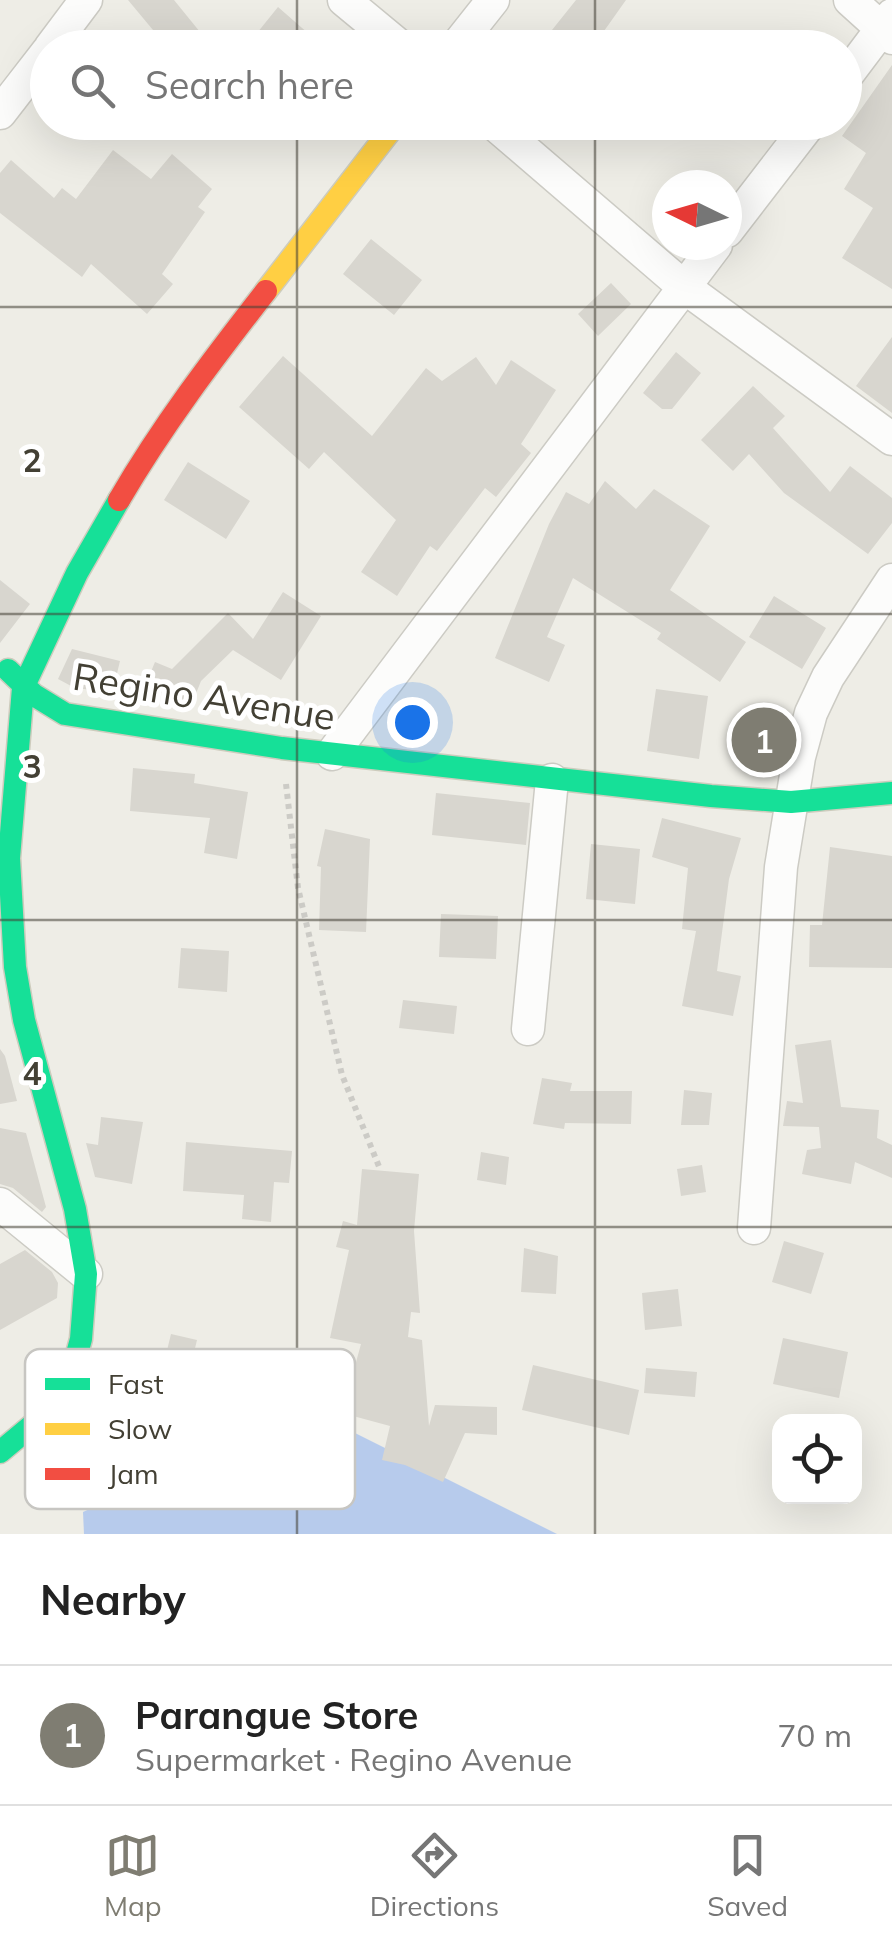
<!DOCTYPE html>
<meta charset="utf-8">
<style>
:root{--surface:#fff;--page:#f2f2f2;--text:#222;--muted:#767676;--line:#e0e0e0;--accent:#7f7d72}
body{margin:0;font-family:Mulish,sans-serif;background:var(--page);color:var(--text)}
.controls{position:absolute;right:30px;bottom:30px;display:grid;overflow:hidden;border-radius:20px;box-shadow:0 10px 40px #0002}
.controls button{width:90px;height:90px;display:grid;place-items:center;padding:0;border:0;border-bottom:2px solid var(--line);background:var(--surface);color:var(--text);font:50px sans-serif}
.compass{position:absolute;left:652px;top:170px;width:90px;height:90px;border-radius:50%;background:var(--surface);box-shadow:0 10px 40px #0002;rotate:275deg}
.you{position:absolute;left:412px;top:722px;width:35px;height:35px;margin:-25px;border:8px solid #fff;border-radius:50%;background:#1a73e8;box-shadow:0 0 0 15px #1a73e833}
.badge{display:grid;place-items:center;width:65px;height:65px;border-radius:50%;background:var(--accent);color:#fff;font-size:32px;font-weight:700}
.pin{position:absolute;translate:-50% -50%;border:5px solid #fff;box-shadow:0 2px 10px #0006}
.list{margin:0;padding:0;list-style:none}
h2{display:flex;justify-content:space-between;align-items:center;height:130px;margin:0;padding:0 40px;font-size:42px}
h2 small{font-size:32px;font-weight:400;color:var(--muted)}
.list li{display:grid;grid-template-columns:65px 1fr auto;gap:30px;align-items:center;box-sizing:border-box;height:140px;padding:0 40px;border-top:2px solid var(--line)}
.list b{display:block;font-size:38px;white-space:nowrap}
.list p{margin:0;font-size:32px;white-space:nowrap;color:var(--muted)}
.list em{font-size:32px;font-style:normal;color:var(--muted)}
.icon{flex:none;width:55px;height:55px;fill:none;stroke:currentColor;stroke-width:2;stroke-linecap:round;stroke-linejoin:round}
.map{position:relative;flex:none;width:892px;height:1534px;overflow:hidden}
.search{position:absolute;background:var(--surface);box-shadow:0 10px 40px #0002;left:30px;right:30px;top:30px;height:110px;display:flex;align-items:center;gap:25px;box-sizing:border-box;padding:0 35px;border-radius:55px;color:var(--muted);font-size:38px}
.sheet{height:270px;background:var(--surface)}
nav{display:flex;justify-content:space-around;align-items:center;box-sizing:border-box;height:140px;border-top:2px solid var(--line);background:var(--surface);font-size:28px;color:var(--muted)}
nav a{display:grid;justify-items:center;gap:5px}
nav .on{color:var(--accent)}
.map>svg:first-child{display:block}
</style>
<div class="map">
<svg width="892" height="1534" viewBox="0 0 892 1534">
<rect width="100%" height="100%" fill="#eeede6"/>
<path fill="#b7cbec" d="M 309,1410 L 557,1534 L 84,1534 L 83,1512 Z"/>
<path fill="#d8d6cf" d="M 128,0 L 174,0 L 213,48 L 168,48 Z
M 576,0 L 626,0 L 592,48 L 563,48 L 548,35 Z
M 278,7 L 325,48 L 245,48 Z
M 892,65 L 892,289 L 842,258 L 873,208 L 844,189 L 866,153 L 842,136 Z
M 113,150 L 151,179 L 172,154 L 212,189 L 198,207 L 205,212 L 162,274 L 173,284 L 147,314 L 91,264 L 82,277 L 0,213 L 0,173 L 11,160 L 54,198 L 62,188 L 76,199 Z
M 371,239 L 422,280 L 394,315 L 343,274 Z
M 611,283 L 631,304 L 598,336 L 578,314 Z
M 892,337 L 892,413 L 856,386 Z
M 676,352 L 701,373 L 672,409 L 662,409 L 643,393 Z
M 283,356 L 372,436 L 426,368 L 442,381 L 476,357 L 496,385 L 511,360 L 556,390 L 521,444 L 531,453 L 496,497 L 485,488 L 437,551 L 430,546 L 397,596 L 361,572 L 396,520 L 324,452 L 309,469 L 239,407 Z
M 753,386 L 785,416 L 773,428 L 830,492 L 850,466 L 892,498 L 892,523 L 868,554 L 784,493 L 749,454 L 733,471 L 701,440 Z
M 188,462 L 250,501 L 226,539 L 164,500 Z
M 605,481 L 636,509 L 654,489 L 710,526 L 670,590 L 746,642 L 720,682 L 657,639 L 661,633 L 573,578 L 547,637 L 565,645 L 549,682 L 495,658 L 549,524 L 566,492 L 589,504 Z
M 0,580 L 30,604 L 0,643 Z
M 283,592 L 321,616 L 281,680 L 233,650 L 201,681 L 191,706 L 145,686 L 155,662 L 172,669 L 228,613 L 253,639 Z
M 774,596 L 826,628 L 802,669 L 749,637 Z
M 72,649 L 120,661 L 112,694 L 73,687 L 58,679 Z
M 656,689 L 708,696 L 699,759 L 647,751 Z
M 133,768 L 195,774 L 194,783 L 248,792 L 237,859 L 204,853 L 210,818 L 130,811 Z
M 436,793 L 530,803 L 526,845 L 432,835 Z
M 662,818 L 741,838 L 729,879 L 717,971 L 741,976 L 733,1016 L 682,1006 L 696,931 L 682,929 L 688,868 L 652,857 Z
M 325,829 L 370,839 L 366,932 L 319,930 L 321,867 L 317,866 Z
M 591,844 L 640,849 L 635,904 L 586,899 Z
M 830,847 L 892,856 L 892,968 L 809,967 L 810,925 L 822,925 Z
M 441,914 L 498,916 L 496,959 L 439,957 Z
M 181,948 L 229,951 L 227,992 L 178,988 Z
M 403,1000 L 457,1006 L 454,1034 L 399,1028 Z
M 831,1040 L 841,1107 L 879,1110 L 877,1138 L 892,1145 L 892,1178 L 855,1162 L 851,1184 L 802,1174 L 807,1150 L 821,1148 L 819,1127 L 783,1126 L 787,1101 L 803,1103 L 795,1045 Z
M 0,1049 L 5,1056 L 17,1101 L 0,1104 Z
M 542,1078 L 572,1083 L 570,1091 L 632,1091 L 631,1124 L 565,1123 L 564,1129 L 533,1124 Z
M 684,1090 L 712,1093 L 709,1125 L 681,1125 Z
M 101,1117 L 143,1122 L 132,1184 L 95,1177 L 86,1143 L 98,1145 Z
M 0,1128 L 26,1133 L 46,1207 L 42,1212 L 13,1188 L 0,1184 Z
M 186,1142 L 292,1151 L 289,1183 L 274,1182 L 271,1222 L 242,1219 L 244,1195 L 183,1191 Z
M 481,1152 L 509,1157 L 506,1185 L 477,1180 Z
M 702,1165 L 706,1192 L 681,1196 L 677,1169 Z
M 362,1169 L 419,1174 L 414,1231 L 420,1313 L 411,1312 L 408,1337 L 422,1340 L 429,1426 L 435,1405 L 497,1407 L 497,1435 L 465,1433 L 443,1482 L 405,1465 L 382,1460 L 390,1426 L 342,1413 L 361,1344 L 330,1338 L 349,1250 L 336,1247 L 343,1221 L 357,1225 Z
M 784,1241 L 824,1253 L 811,1294 L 772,1282 Z
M 524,1248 L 558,1256 L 556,1294 L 521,1292 Z
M 25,1250 L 52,1272 L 58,1283 L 57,1298 L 0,1330 L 0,1264 Z
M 678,1289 L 682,1326 L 645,1330 L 642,1293 Z
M 171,1334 L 197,1340 L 188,1377 L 162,1371 Z
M 783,1338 L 848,1352 L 839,1398 L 773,1384 Z
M 533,1365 L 639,1390 L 629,1435 L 522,1410 Z
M 646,1368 L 697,1372 L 695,1397 L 644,1393 Z"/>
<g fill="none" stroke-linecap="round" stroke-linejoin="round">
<g stroke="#cccbc4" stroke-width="35">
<path id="street" d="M 344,0 L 402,48
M 850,0 L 892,38
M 50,48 L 86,0
M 455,48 L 493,0
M 844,79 L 892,15
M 0,113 L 48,51
M 492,122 L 684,287 L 892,439
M 727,231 L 811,122
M 332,754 L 716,245
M 528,1029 L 552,780
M 0,1204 L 86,1274
M 754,1228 L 781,867 L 799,757 L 811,713 L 828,677 L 892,580"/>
</g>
<g stroke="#cdccbd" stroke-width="25">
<path id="fast" d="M 8,670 L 34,695 L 65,714 L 282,748 L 711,796 L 791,802 L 892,793
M 0,1452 L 54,1407 L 67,1391 L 81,1339 L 86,1274 L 75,1209 L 24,1020 L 15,967 L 9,858 L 23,688 L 77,573 L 119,500"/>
</g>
<g stroke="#cdccbd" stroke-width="25">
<path id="slow" d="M 266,291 L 397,122"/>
</g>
<g stroke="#cdccbd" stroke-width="25">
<path id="jam" d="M 119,500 C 162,426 213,359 266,291"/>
</g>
<path stroke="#cccbc6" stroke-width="6" stroke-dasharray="5 5" stroke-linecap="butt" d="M 286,784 L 298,888 L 342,1075 L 380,1169"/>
<use href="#street" stroke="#fcfcfb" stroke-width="32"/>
<use href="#fast" stroke="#16e098" stroke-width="22"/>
<use href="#slow" stroke="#ffcf43" stroke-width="22"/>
<use href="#jam" stroke="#f24e42" stroke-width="22"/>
</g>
<path fill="none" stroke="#434034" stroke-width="2.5" stroke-opacity="0.55" d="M 297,0 L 297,48M 595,0 L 595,48M 297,122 L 297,1534M 595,122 L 595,1534M 0,307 L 892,307M 0,614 L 892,614M 0,920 L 892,920M 0,1227 L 892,1227"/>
<g text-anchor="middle" stroke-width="10" stroke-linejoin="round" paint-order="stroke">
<g font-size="38" fill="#434034" stroke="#fff">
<text transform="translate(204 697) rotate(9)" y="13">Regino Avenue</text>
</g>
</g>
<rect x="25" y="1349" width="330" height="160" rx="15" fill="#fff" stroke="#c7c6c2" stroke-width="2.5"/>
<rect x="45" y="1378" width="45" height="12" fill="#16e098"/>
<rect x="45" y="1423" width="45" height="12" fill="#ffcf43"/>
<rect x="45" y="1468" width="45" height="12" fill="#f24e42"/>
<g font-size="28" fill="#434034">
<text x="108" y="1394">Fast</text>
<text x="108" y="1439">Slow</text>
<text x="108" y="1484">Jam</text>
</g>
<g font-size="32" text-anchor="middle" font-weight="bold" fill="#434034" stroke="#fff" stroke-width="10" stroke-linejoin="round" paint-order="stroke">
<text x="32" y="472">2</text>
<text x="32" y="778">3</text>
<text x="32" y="1085">4</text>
</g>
</svg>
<div class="controls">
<button><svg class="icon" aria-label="locate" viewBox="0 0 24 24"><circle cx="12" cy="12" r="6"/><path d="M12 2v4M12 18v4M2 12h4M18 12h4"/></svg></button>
</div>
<svg class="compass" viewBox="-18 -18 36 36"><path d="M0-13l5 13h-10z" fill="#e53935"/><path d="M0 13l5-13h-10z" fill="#767676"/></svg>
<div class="you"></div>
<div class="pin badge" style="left:764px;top:740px">1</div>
<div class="search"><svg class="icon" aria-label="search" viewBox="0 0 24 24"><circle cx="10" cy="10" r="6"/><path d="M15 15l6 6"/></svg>Search here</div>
</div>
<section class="sheet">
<h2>Nearby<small></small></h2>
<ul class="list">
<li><span class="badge">1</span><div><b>Parangue Store</b><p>Supermarket · Regino Avenue</p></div><em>70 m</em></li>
</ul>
</section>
<nav>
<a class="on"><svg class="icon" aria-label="map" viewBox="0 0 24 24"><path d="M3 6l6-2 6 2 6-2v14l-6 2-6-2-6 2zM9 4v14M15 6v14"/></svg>Map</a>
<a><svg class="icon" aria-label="directions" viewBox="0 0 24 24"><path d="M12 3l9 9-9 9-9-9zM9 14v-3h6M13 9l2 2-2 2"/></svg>Directions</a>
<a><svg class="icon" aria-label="saved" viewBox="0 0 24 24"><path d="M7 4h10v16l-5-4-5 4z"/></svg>Saved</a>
</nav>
